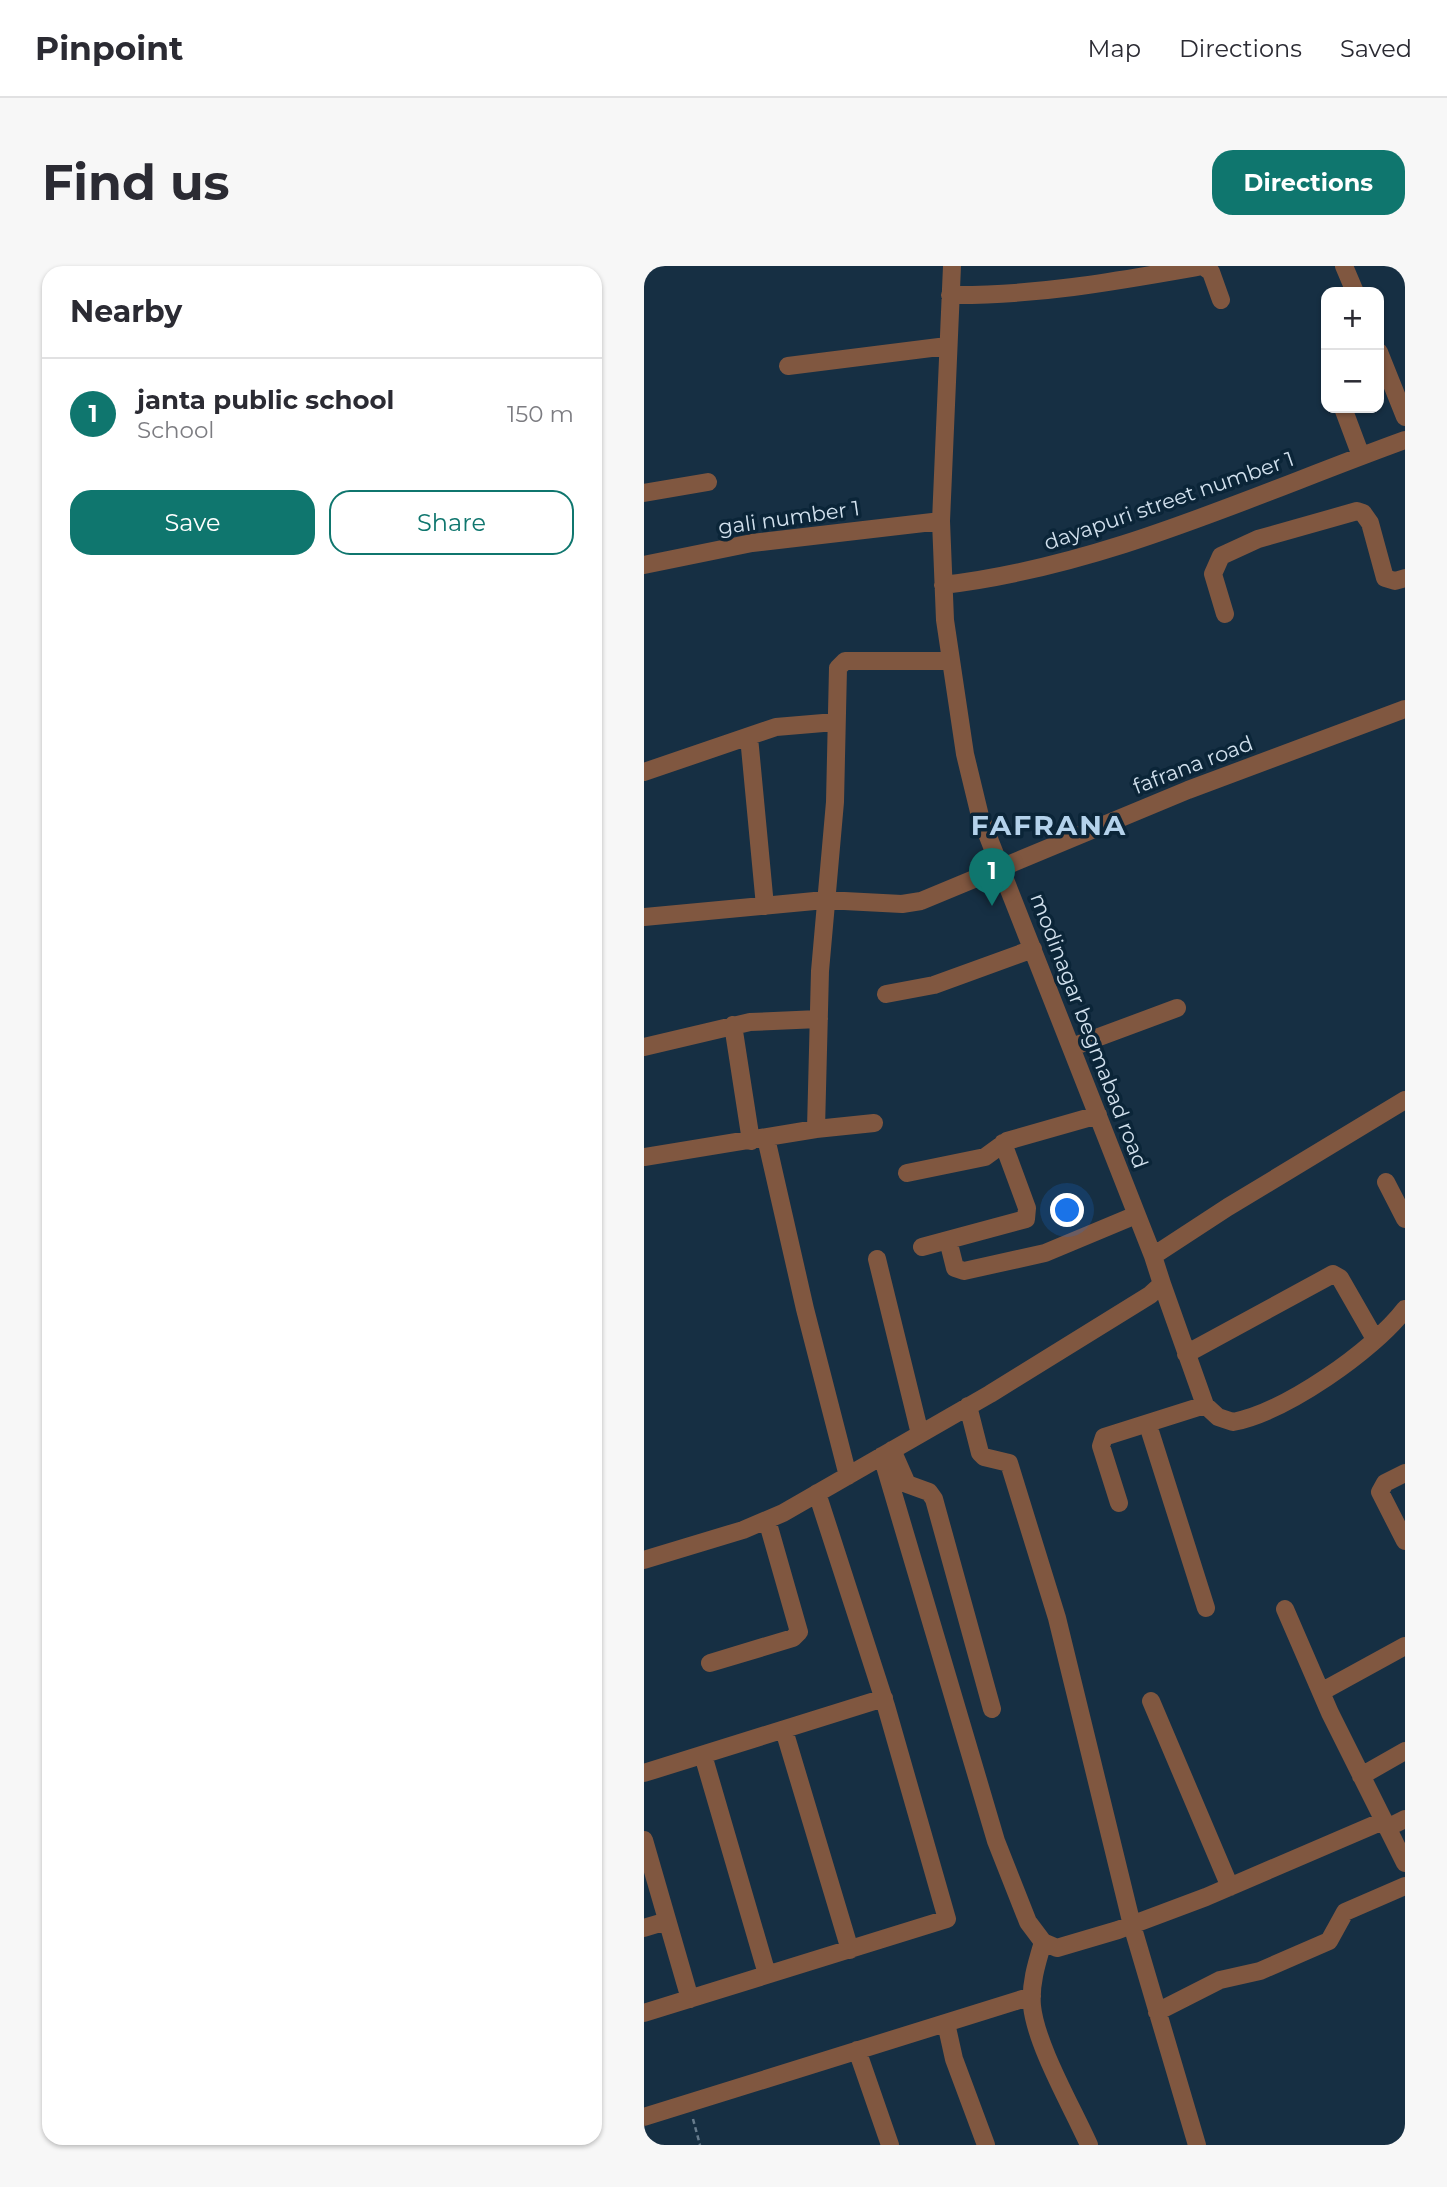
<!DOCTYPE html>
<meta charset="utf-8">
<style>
:root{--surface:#fff;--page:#f7f7f7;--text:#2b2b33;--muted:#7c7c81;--line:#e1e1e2;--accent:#0f766e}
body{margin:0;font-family:Montserrat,sans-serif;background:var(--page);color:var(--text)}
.controls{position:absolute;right:21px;top:21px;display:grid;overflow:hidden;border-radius:14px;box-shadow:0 2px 5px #0004}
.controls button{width:63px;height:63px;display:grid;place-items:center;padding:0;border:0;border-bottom:2px solid var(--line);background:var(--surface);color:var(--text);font:35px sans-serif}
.you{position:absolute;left:424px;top:945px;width:24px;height:24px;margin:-18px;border:5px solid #fff;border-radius:50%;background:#1a73e8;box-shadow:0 0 0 10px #1a73e833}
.badge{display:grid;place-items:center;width:46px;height:46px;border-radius:50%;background:var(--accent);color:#fff;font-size:23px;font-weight:700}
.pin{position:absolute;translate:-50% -58px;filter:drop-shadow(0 2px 4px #0008)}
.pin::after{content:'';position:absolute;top:37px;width:24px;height:21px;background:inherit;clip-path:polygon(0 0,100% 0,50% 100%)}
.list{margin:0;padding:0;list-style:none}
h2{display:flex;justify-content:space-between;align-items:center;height:91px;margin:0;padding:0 28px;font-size:30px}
h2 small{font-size:23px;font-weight:400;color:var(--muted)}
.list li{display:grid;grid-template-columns:46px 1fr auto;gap:21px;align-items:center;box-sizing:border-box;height:112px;padding:0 28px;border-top:2px solid var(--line)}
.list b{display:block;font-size:26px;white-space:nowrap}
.list p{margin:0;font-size:23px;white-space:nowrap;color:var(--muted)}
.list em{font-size:23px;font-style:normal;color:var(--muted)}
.actions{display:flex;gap:14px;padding:21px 28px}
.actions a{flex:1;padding:16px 0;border:2px solid var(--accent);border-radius:21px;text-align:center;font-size:24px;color:var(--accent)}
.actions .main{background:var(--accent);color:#fff}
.map{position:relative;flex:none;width:761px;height:1879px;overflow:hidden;border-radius:21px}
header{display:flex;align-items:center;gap:42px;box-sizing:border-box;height:98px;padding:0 35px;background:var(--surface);border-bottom:2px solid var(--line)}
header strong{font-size:33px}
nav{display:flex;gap:38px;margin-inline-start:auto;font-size:24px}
.intro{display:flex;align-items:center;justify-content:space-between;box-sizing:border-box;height:168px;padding:0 42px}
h1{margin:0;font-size:49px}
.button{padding:18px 32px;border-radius:21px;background:var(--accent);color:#fff;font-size:24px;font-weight:700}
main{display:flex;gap:42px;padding:0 42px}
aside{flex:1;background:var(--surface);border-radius:21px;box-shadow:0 2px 5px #0004}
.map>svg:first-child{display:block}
</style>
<header>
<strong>Pinpoint</strong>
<nav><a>Map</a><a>Directions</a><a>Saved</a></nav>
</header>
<div class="intro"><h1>Find us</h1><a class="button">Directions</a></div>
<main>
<aside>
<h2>Nearby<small></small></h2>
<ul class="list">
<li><span class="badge">1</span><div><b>janta public school</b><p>School</p></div><em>150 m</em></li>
</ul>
<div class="actions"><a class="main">Save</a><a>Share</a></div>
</aside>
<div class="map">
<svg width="761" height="1879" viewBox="0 0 761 1879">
<rect width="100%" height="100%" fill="#162f43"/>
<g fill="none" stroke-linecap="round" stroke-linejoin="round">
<path stroke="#677c8d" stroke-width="2.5" stroke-dasharray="5 3.5" stroke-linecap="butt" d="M 49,1853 L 56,1879"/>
<path stroke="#805740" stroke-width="18" d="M 700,0 L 711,26
M 306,29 C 392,30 474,15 559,0 L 567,6 L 577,34
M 735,86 L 761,151
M 144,100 L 303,80
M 699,142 L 717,190
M 0,227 L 64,216
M 0,299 L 108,277 L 297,255
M 299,319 C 461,300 609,229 761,174
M 581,348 L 569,308 L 577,290 L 614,273 L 713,245 L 719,247 L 726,257 L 741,312 L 751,315 L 761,312
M 105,471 L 121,640
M 0,506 L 132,461 L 191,456
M 0,651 L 181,634 L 258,638 L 277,635 L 544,524 L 761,443
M 242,728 L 290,719 L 389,683
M 89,759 L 107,875
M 0,781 L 106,756 L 175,753
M 428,781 L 533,742
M 172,863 L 176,705 L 191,536 L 194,402 L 201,395 L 307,395
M 122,872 L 161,1043 L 204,1210
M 0,891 L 172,863 L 230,857
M 263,907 L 341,891 L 363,875 L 454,849
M 742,916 L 761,953
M 304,974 L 311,1002 L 320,1005 L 401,987 L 492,949
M 278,981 L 382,953 L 383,942 L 359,877
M 509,990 L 584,941 L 761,834
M 233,993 L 276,1168
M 518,1018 L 561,1139 L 574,1151 L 589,1156 C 641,1146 729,1085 761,1043
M 542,1088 L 689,1008 L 696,1012 L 731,1073
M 324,1140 L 336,1187 L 340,1191 L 365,1197 L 413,1352 L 488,1659 L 553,1879
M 504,1159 L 562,1342
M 248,1184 L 263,1218 L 285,1226 L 290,1233 L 348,1443
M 238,1190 L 352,1575 L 384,1656 L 399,1676 L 413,1682 L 474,1664 L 562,1631 L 739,1555
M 761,1207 L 741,1217 L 736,1226 L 761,1275
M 475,1237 L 457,1180 L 460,1171 L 561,1139
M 0,1294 L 99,1264 L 139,1247 L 346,1128 L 506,1029 L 518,1018 L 509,990 L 336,550 L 321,488 L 301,354 L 297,255 L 308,0
M 641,1343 L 686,1447 L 761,1597
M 66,1397 L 149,1372 L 155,1366 L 123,1254
M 677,1426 L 761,1380
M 507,1435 L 586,1621
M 140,1464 L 206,1684
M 59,1489 L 123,1708
M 0,1507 L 240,1432
M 717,1510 L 761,1485
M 743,1562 L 761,1553
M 0,1574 L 46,1733
M 0,1662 L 23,1655
M 399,1676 C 393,1696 386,1718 388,1740 C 392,1779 428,1841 445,1879
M 513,1746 L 576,1714 L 616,1705 L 685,1675 L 701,1646 L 761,1620
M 0,1747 L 303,1653 L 242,1440 L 173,1227
M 302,1757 L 310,1793 L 342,1879
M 213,1784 L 246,1879
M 0,1851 L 388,1730"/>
</g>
<g text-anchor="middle" stroke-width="7" stroke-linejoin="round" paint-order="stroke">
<g font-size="21" fill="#d2e1ee" stroke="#0b2538">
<text transform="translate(525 235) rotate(-19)" y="7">dayapuri street number 1</text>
<text transform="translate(145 252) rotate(-8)" y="7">gali number 1</text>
<text transform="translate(549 499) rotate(-21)" y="7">fafrana road</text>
<text transform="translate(445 765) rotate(69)" y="7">modinagar begmabad road</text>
</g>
<g font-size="28" font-weight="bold" letter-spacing="2" fill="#b4d2eb" stroke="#0b2538">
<text x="405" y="569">FAFRANA</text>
</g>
</g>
</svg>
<div class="controls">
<button>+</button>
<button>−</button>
</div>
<div class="you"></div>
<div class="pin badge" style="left:348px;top:640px">1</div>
</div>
</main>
